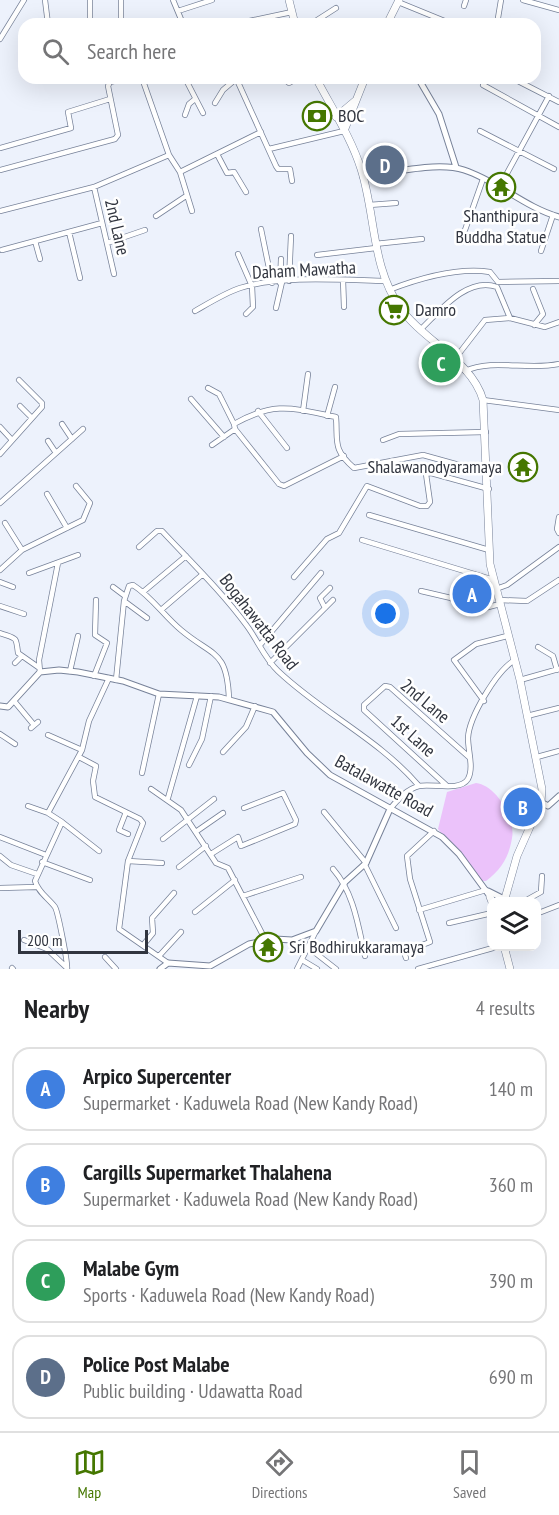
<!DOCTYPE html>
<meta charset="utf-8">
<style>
:root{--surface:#fff;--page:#f2f2f2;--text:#202124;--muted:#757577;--line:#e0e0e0;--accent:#457700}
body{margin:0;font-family:"PT Sans Narrow",sans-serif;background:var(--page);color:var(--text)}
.controls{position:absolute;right:18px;bottom:18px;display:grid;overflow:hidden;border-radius:12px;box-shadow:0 6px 24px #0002}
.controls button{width:54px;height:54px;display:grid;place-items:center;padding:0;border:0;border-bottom:2px solid var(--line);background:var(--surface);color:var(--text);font:30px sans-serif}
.scale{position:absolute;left:18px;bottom:15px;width:130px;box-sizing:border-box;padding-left:6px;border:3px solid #31353f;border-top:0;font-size:16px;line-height:21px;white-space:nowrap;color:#31353f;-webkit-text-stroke:4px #fff;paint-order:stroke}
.you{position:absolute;left:386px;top:614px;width:21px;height:21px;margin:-15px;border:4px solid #fff;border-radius:50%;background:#1a73e8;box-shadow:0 0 0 9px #1a73e833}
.badge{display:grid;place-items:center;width:39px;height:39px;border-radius:50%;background:var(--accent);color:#fff;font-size:20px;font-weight:700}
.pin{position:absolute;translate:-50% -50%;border:3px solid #fff;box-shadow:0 2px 6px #0006}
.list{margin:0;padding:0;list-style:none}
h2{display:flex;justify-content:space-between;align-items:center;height:78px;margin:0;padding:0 24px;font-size:26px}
h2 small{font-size:20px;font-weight:400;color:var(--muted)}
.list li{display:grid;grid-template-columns:39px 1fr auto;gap:18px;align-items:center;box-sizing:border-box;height:84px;margin:0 12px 12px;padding:0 12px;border:2px solid var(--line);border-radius:18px}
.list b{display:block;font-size:22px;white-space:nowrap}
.list p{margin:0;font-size:20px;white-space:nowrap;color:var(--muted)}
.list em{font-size:20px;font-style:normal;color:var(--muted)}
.icon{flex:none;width:33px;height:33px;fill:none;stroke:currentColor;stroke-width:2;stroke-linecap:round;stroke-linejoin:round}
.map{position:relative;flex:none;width:559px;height:969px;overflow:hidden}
.search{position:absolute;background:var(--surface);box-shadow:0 6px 24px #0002;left:18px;right:18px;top:18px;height:66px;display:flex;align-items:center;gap:15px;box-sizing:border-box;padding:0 21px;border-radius:18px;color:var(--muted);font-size:22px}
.sheet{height:462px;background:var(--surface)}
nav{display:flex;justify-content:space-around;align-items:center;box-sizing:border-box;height:84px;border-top:2px solid var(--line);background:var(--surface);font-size:16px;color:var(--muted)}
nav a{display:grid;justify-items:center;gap:3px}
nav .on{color:var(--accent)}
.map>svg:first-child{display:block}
</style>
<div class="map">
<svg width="559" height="969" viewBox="0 0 559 969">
<rect width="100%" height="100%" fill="#edf2fc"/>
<path fill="#ebc2fa" d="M 476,783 C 496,785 516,819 512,838 C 509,857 501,870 486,881 L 481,881 L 438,829 L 447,792 Z"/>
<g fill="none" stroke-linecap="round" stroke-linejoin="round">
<g stroke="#778299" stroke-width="6">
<path id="minor" d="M 45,0 L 48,24
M 173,0 L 183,24
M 523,0 L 559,10
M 398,2 L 452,24
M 464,6 L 466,0
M 178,11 L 212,0
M 90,24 L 90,0
M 121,24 L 121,0
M 235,24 L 292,12
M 311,24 L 336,8
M 497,24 L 501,0
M 0,39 L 24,0
M 185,78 L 203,113
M 283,78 L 289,83 L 298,78
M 237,80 L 276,166 L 278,169 L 290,169 L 292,181
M 516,80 L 559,102
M 483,85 L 559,127
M 215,103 L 223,90 L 237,78
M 185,115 L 189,104 L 195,99
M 480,131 L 554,169
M 0,148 L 71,128 L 68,112 L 110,99
M 269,149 L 344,131
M 217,154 L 227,173 L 234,172 L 246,192
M 169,155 L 180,172 L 192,211
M 0,170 L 115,139 L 118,135 L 108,86 L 110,82 L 125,78
M 180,172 L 261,132
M 94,187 L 114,274
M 499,188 L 549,96
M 369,205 L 396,203
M 0,211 L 94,187 L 169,155 L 142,78
M 156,216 L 186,196
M 261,229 L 272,283
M 465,230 L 483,179
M 69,232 L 80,278
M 35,241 L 40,259
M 107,243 L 145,230
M 375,244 L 422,239
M 2,250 L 102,223
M 541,251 L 553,215
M 238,254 L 252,286 L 253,307 L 246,314
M 317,255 L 376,248
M 343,280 L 344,307
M 289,281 L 291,236
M 280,283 L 281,259
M 533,289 L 543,314 L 534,325
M 389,290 C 420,278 457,267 490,272 L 498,282 L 559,281
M 276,308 L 282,282
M 195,311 C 209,303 225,293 240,288 C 280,275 343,280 385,281
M 420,330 C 439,312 467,276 497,287 L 510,318
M 454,360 L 485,320 L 510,318 L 545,327 L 559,322
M 465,371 C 494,358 527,371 559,364
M 208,388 L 219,394 L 234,424
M 191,399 L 224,437
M 483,400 L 559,410
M 20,406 L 32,418
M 258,411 L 287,448
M 303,411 L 308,374
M 327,416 L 335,387
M 62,424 L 72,439
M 0,427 L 12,440
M 235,429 L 279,484 L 284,486 L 344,456
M 383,440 L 399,434 L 486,432
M 48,441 L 56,453
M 212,445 L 235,429 L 234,424 C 275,401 292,408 336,417 C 338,441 332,449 354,468 L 423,455 L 488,473
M 0,454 L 42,407 L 42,403 L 19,380
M 47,494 L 67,528
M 0,503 L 83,429
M 369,515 L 489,550
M 559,517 L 557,529 L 559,533
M 5,523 L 22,550
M 362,540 L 494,580
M 139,547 L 157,531 L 162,531 C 191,562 222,592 247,626 C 258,641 265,659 278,671 C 322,713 379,739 419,786
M 0,570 L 22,550 L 83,520 L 90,503 L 76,486
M 29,573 L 78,555
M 294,577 L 327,539 L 339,533 L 367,486 L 420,506 L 427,506 L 430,502 L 426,474 L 431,473 L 489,489
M 0,582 L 13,587
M 113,587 L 125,596
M 496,589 L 507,585 L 559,547
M 421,591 L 451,598 L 469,612 L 500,604
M 143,592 L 186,556
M 499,600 L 527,601 L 559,580
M 124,601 L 147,618
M 0,606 L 24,614
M 325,608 L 320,598 L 330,588
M 161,610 L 203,574
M 0,633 C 17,639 16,636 18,653 L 38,667
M 260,645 L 321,573
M 538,647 L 553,656 L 557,670
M 15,663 L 22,656
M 270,663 L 333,600
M 70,671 L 78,636
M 40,672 L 39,660 L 58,563
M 94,676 L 107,643 L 95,635 L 96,600
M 116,680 L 124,601 L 129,586 L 133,585 C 152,597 164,616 181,630 C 213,657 227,649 229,699
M 520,680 L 559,669
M 14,701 L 34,725
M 484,701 L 454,660 L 476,644 L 507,636
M 527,716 L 559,708
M 31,728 L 38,722
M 0,734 L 15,744
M 48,735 L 82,750
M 223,752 L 246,727 L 255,706
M 79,757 L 96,766 L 93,781 L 95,797 L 140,819 L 143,823 L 128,861 L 119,929 L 168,963
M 537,757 L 559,751
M 189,765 L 202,739 L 211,696
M 142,773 L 159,694
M 446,785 L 364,710 L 364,705 L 385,686 L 390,687 L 470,758
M 151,789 L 181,810 L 216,863 L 228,868 L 266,941
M 168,798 L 197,696
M 28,806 L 48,813
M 390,809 C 398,799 407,789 419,786 C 432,783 460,792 468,779 C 474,768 468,751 468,738 C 469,717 497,670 515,660
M 126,812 L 119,830 L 128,834
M 324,812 L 366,863
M 62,822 L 99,851
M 197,831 L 223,813
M 0,837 L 46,855
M 163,839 L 214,799
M 211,854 L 238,837 L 241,846 L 295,824 L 296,820 L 283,793 L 244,808
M 0,856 L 11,865 L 37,874
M 128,861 L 162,863
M 42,862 L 90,880
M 365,865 L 396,928
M 179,867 L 206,846
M 333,869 C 354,893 358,925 365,956
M 0,888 L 36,887
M 243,896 L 301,877
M 523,902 L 541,892 L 542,876
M 419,910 L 486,890
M 195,912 L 235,880
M 536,914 L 559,905
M 449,923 L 492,913
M 24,940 L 47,949 L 67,968
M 144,944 L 153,933 L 152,918 L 174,893
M 309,948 L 336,969
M 159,956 L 181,932
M 105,957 L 116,969
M 406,958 L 404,952 L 430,942 L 410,879 L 407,856 L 434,831
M 302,960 L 317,969
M 12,968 L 13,969
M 67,969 C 68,963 58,912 55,907 C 48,898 38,892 35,881 L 62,822 L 48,813 L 82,750 L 89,721 L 109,678
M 297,969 L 316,931
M 418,969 L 500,946"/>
</g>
<g stroke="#778299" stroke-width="7">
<path id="tertiary" d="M 418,78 L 439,114 L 456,167
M 363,177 C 390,173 438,161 464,170 C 498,181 524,207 559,217
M 0,706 L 8,707 L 40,672 L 59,670 L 78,672 L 123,681 L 159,694 L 219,697 L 273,712 L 307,753 L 330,775 L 442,837 L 459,854 L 492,899
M 541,802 L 548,806 L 559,796
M 488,891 L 504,899
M 160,969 L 168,963 L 210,966 L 249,944 L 275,939 L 292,940 L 316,931 L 345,882 L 366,863 L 390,809"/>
</g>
<g stroke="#778299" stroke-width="8">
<path id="primary" d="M 289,0 L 295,24
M 387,24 L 399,0
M 316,78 C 331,107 351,137 361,169 C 376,216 371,267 401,309 C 424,341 472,361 483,400 L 490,564 L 520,680 L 542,789 L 541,802 L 517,856 L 504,902
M 336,117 L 355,101
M 344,131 L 365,78
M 490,897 L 492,902
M 504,946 L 510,969"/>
</g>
<use href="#minor" stroke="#fff" stroke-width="4.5"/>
<use href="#tertiary" stroke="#fff" stroke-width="5"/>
<use href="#primary" stroke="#fff" stroke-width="7"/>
</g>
<defs>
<g id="bank-ring" transform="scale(1.5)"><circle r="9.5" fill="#fff" stroke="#457700" stroke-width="1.5"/><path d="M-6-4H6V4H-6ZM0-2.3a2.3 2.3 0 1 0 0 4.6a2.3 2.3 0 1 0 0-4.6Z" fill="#457700"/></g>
<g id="temple-ring" transform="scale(1.5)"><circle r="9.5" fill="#fff" stroke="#457700" stroke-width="1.5"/><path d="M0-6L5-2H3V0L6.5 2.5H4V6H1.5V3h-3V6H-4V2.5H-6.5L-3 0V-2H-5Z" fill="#457700"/></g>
<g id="supermarket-ring" transform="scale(1.5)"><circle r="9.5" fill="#fff" stroke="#457700" stroke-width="1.5"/><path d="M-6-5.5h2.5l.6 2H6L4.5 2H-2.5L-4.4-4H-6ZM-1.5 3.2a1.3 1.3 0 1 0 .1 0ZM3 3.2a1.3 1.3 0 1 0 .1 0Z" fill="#457700"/></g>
</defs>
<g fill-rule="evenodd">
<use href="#bank-ring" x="317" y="116"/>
<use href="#temple-ring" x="501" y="187"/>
<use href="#supermarket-ring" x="394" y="310"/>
<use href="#temple-ring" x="523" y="467"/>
<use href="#temple-ring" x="268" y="947"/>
</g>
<g text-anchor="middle" stroke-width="5" stroke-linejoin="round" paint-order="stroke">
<g font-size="18" fill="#31353f" stroke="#fff" text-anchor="start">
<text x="338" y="122">BOC</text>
<text x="501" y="222" text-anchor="middle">Shanthipura<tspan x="501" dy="21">Buddha Statue</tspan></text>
<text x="415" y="316">Damro</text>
<text x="502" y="473" text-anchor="end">Shalawanodyaramaya</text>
<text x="289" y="953">Sri Bodhirukkaramaya</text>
</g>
<g font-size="18" fill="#31353f" stroke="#fff">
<text transform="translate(117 227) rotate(77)" y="6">2nd Lane</text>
<text transform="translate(304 270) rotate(-3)" y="6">Daham Mawatha</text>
<text transform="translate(259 622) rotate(52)" y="6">Bogahawatta Road</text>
<text transform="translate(425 701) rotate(40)" y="6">2nd Lane</text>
<text transform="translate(413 736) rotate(42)" y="6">1st Lane</text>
<text transform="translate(384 786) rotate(29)" y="6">Batalawatte Road</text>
</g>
</g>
</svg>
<div class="controls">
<button><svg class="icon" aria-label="layers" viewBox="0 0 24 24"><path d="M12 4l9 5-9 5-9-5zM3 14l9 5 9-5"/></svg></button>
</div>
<div class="scale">200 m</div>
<div class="you"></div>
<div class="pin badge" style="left:472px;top:594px;background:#3f7fe0">A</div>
<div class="pin badge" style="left:523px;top:807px;background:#3f7fe0">B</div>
<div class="pin badge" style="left:441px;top:363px;background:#2e9e5b">C</div>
<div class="pin badge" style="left:385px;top:165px;background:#5c6f8a">D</div>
<div class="search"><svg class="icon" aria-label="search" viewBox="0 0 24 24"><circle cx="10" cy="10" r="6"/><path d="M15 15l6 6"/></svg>Search here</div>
</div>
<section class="sheet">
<h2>Nearby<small>4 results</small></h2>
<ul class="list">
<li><span class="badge" style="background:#3f7fe0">A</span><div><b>Arpico Supercenter</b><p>Supermarket · Kaduwela Road (New Kandy Road)</p></div><em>140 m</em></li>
<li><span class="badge" style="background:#3f7fe0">B</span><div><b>Cargills Supermarket Thalahena</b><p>Supermarket · Kaduwela Road (New Kandy Road)</p></div><em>360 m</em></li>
<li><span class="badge" style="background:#2e9e5b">C</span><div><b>Malabe Gym</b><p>Sports · Kaduwela Road (New Kandy Road)</p></div><em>390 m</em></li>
<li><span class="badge" style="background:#5c6f8a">D</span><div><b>Police Post Malabe</b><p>Public building · Udawatta Road</p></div><em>690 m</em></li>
</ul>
</section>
<nav>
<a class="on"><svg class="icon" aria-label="map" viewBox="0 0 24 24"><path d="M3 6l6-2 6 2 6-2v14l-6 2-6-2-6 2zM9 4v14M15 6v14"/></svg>Map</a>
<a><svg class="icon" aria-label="directions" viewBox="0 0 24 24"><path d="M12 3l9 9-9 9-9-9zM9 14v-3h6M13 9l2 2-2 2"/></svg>Directions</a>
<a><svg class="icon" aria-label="saved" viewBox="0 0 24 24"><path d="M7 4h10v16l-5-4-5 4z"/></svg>Saved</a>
</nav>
